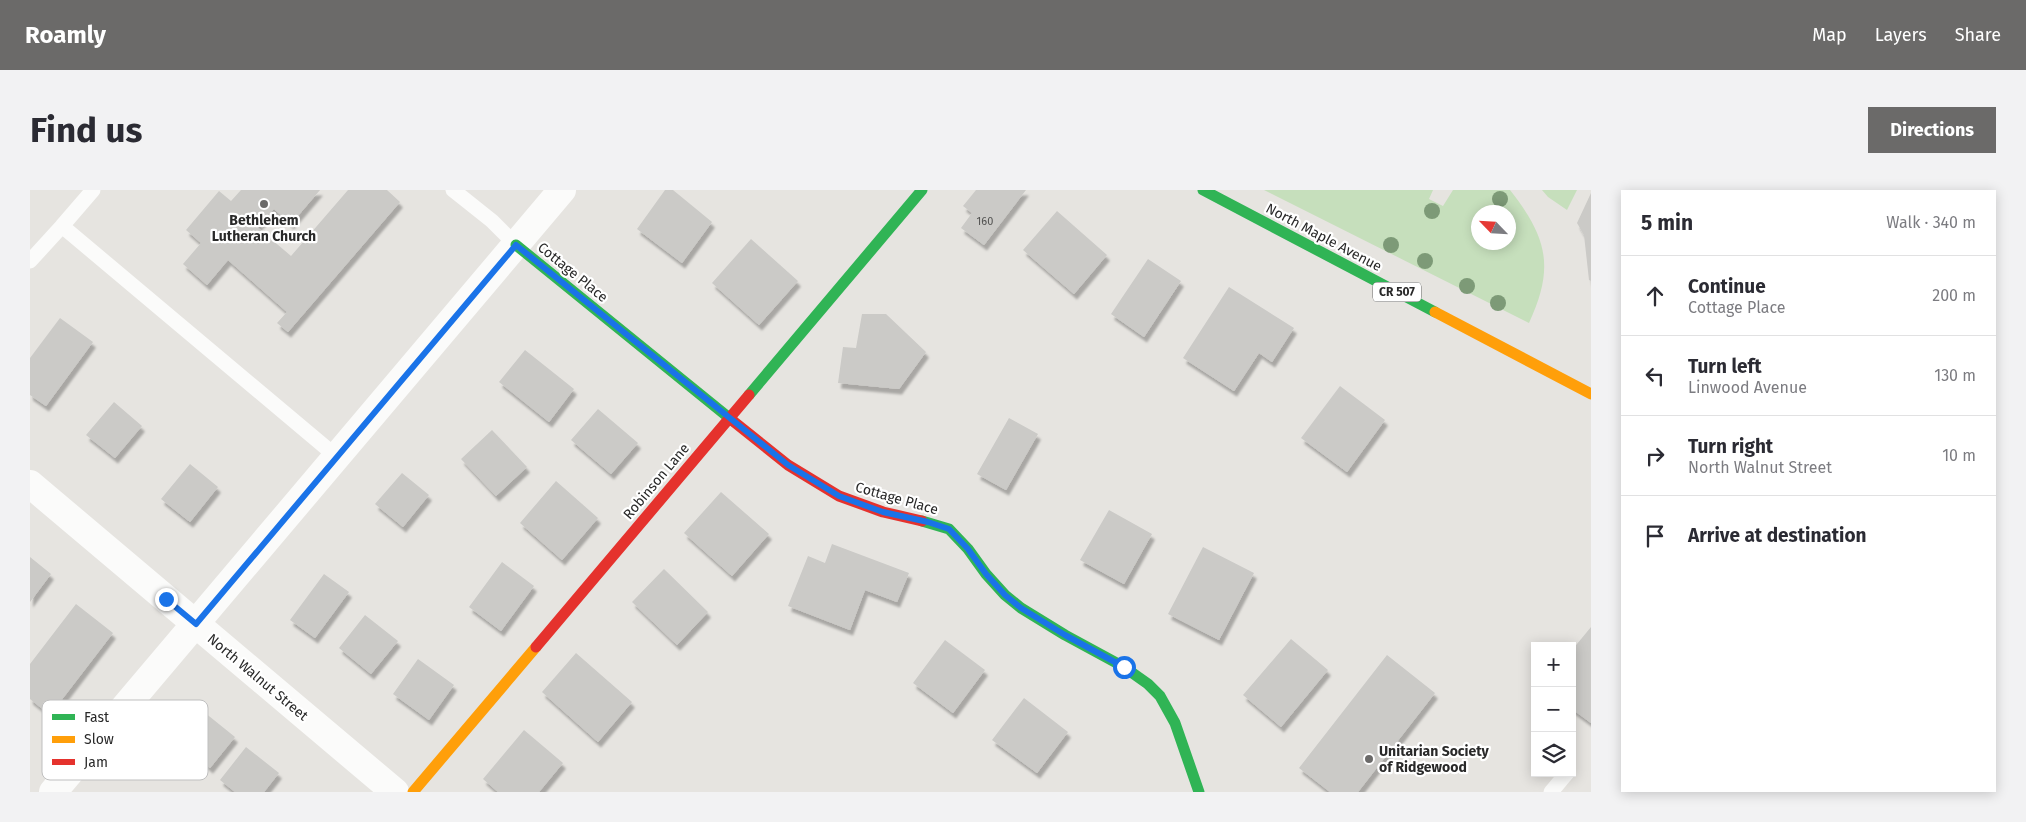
<!DOCTYPE html>
<meta charset="utf-8">
<style>
:root{--surface:#fff;--page:#f2f2f3;--text:#2b2b33;--muted:#7c7c81;--line:#e1e1e2;--accent:#6b6a69}
body{margin:0;font-family:"Fira Sans",sans-serif;background:var(--page);color:var(--text)}
.controls{position:absolute;right:15px;bottom:15px;display:grid;overflow:hidden;border-radius:0px;box-shadow:0 2px 12px #0003}
.controls button{width:45px;height:45px;display:grid;place-items:center;padding:0;border:0;border-bottom:1px solid var(--line);background:var(--surface);color:var(--text);font:25px sans-serif}
.compass{position:absolute;left:1441px;top:15px;width:45px;height:45px;border-radius:50%;background:var(--surface);box-shadow:0 2px 12px #0003;rotate:295deg}
.stop{position:absolute;width:15px;height:15px;margin:-11px;border:4px solid #1a73e8;border-radius:50%;background:#fff}
.stop.end{background:#1a73e8;border-color:#fff;box-shadow:0 1px 5px #0008}
.list{margin:0;padding:0;list-style:none}
h2{display:flex;justify-content:space-between;align-items:center;height:65px;margin:0;padding:0 20px;font-size:21px}
h2 small{font-size:16px;font-weight:400;color:var(--muted)}
.list li{display:grid;grid-template-columns:32px 1fr auto;gap:15px;align-items:center;box-sizing:border-box;height:80px;padding:0 20px;border-top:1px solid var(--line)}
.list b{display:block;font-size:19px;white-space:nowrap}
.list p{margin:0;font-size:16px;white-space:nowrap;color:var(--muted)}
.list em{font-size:16px;font-style:normal;color:var(--muted)}
.icon{flex:none;width:28px;height:28px;fill:none;stroke:currentColor;stroke-width:2;stroke-linecap:round;stroke-linejoin:round}
.map{position:relative;flex:none;width:1561px;height:602px;overflow:hidden;border-radius:0px}
header{display:flex;align-items:center;gap:30px;box-sizing:border-box;height:70px;padding:0 25px;background:var(--accent);color:#fff}
header strong{font-size:24px}
nav{display:flex;gap:28px;margin-inline-start:auto;font-size:18px}
.intro{display:flex;align-items:center;justify-content:space-between;box-sizing:border-box;height:120px;padding:0 30px}
h1{margin:0;font-size:35px}
.button{padding:12px 22px;border-radius:0px;background:var(--accent);color:#fff;font-size:18px;font-weight:700}
main{display:flex;gap:30px;padding:0 30px}
aside{flex:1;background:var(--surface);border-radius:0px;box-shadow:0 2px 12px #0003}
.map>svg:first-child{display:block}
</style>
<header>
<strong>Roamly</strong>
<nav><a>Map</a><a>Layers</a><a>Share</a></nav>
</header>
<div class="intro"><h1>Find us</h1><a class="button">Directions</a></div>
<main>
<div class="map">
<svg width="1561" height="602" viewBox="0 0 1561 602">
<defs>
<filter id="shadow"><feDropShadow dx="3" dy="5.5" stdDeviation="1" flood-color="#0004"/></filter>
</defs>
<rect width="100%" height="100%" fill="#e6e4e0"/>
<path fill="#c6dfbc" fill-rule="evenodd" d="M 1234,0 L 1403,0 L 1399,9 L 1413,16 L 1423,0 L 1480,0 C 1517,47 1525,77 1499,133 ZM 1448,22 L 1478,22 L 1478,52 L 1448,52 Z
M 1512,0 L 1547,0 L 1537,20 L 1518,7 Z"/>
<path fill="#cbcac7" filter="url(#shadow)" d="M 211,0 L 290,0 L 261,34 L 244,19 L 227,37 L 261,66 L 318,0 L 357,0 L 370,12 L 258,142 L 247,133 L 257,122 L 198,70 L 177,95 L 153,74 L 171,53 L 156,40 L 189,1 L 201,11 Z
M 635,0 L 643,0 L 682,32 L 652,73 L 607,39 Z
M 946,0 L 996,0 L 954,55 L 931,38 L 942,23 L 933,16 Z
M 1561,3 L 1561,91 L 1559,90 L 1554,45 L 1547,33 Z
M 1027,21 L 1077,65 L 1044,104 L 993,60 Z
M 721,49 L 768,91 L 729,135 L 682,93 Z
M 1118,69 L 1151,91 L 1114,147 L 1081,124 Z
M 1199,97 L 1264,138 L 1242,172 L 1229,163 L 1204,201 L 1153,168 Z
M 832,124 L 856,124 L 896,162 L 869,199 L 808,193 L 813,157 L 826,158 Z
M 30,128 L 63,152 L 16,216 L 0,205 L 0,168 Z
M 495,160 L 544,199 L 519,232 L 469,192 Z
M 1310,196 L 1355,230 L 1317,282 L 1271,248 Z
M 84,212 L 112,236 L 85,268 L 56,245 Z
M 568,219 L 608,253 L 581,284 L 541,250 Z
M 979,228 L 1008,244 L 976,300 L 947,284 Z
M 462,240 L 497,277 L 466,306 L 431,269 Z
M 160,274 L 188,297 L 160,332 L 131,309 Z
M 372,283 L 399,305 L 373,337 L 345,314 Z
M 526,291 L 568,328 L 532,370 L 490,333 Z
M 691,302 L 739,344 L 702,386 L 654,343 Z
M 1079,320 L 1122,344 L 1094,394 L 1050,370 Z
M 802,354 L 879,383 L 867,412 L 835,400 L 820,440 L 758,416 L 778,366 L 795,373 Z
M 1173,357 L 1224,383 L 1189,450 L 1138,424 Z
M 0,367 L 21,384 L 0,412 Z
M 472,372 L 504,396 L 471,441 L 439,417 Z
M 634,379 L 678,422 L 647,455 L 602,412 Z
M 294,384 L 319,402 L 285,448 L 260,430 Z
M 46,414 L 83,443 L 20,525 L 0,509 L 0,474 Z
M 335,425 L 368,451 L 341,484 L 309,458 Z
M 1561,437 L 1561,533 L 1542,519 L 1542,460 Z
M 1261,449 L 1298,480 L 1251,537 L 1213,505 Z
M 915,450 L 955,480 L 923,523 L 883,493 Z
M 546,463 L 602,512 L 568,552 L 512,502 Z
M 1357,465 L 1405,503 L 1328,602 L 1300,602 L 1269,578 Z
M 388,469 L 424,495 L 399,530 L 363,504 Z
M 994,508 L 1038,542 L 1007,583 L 962,550 Z
M 159,510 L 205,547 L 180,578 L 134,540 Z
M 494,540 L 533,573 L 509,602 L 468,602 L 453,589 Z
M 216,557 L 249,583 L 234,602 L 205,602 L 190,590 Z"/>
<g fill="none" stroke-linecap="round" stroke-linejoin="round">
<path stroke="#fbfbfa" stroke-width="15" d="M 423,0 L 462,31 L 486,55
M 32,36 L 63,0
M 0,71 L 32,36 L 307,267
M 1521,602 L 1537,583"/>
<path stroke="#fbfbfa" stroke-width="28" d="M 0,294 L 365,602
M 23,602 L 532,0"/>
<path stroke="#30b455" stroke-width="11" d="M 1173,0 L 1405,122
M 486,55 L 703,231
M 719,205 L 892,0
M 892,331 L 919,339 L 938,359 L 956,384 L 975,405 L 991,418 L 1035,445 L 1094,477 L 1118,494 L 1130,506 L 1145,533 L 1169,602"/>
<path stroke="#ff9f0a" stroke-width="11" d="M 1405,122 L 1561,204
M 383,602 L 506,457"/>
<path stroke="#e5322d" stroke-width="11" d="M 703,231 L 758,275 L 809,306 L 853,322 L 892,331
M 506,457 L 719,205"/>
</g>
<g fill="#7d9a77">
<circle cx="1470" cy="9" r="8"/>
<circle cx="1402" cy="21" r="8"/>
<circle cx="1361" cy="55" r="8"/>
<circle cx="1395" cy="71" r="8"/>
<circle cx="1437" cy="96" r="8"/>
<circle cx="1468" cy="113" r="8"/>
</g>
<g fill="none" stroke-linecap="round" stroke-linejoin="round">
<path stroke="#1a73e8" stroke-width="6" d="M 136,409 L 166,434 L 486,55 L 758,275 L 809,306 L 853,322 L 898,332 L 919,339 L 938,359 L 956,384 L 975,405 L 991,418 L 1035,445 L 1094,477"/>
</g>
<g fill="#6b6a69" stroke="#fff" stroke-width="2">
<circle cx="234" cy="14" r="5"/>
<circle cx="1339" cy="569" r="5"/>
</g>
<g text-anchor="middle" stroke-width="4.5" stroke-linejoin="round" paint-order="stroke">
<g font-size="11" fill="#535352">
<text x="955" y="35">160</text>
</g>
<rect fill="#fff" stroke="#696969" stroke-width="1" x="1343" y="92.5" width="48" height="19" rx="4"/>
<g font-size="12" font-weight="bold" fill="#292929">
<text x="1367" y="106">CR 507</text>
</g>
<g font-size="14" font-weight="bold" fill="#292929" stroke="#fff">
<text x="234" y="35">Bethlehem<tspan x="234" dy="16">Lutheran Church</tspan></text>
<text x="1349" y="566" text-anchor="start">Unitarian Society<tspan x="1349" dy="16">of Ridgewood</tspan></text>
</g>
<g font-size="14" fill="#292929" stroke="#fff">
<text transform="translate(1294 47) rotate(28)" y="5">North Maple Avenue</text>
<text transform="translate(543 82) rotate(39)" y="5">Cottage Place</text>
<text transform="translate(626 291) rotate(-50)" y="5">Robinson Lane</text>
<text transform="translate(867 308) rotate(16)" y="5">Cottage Place</text>
<text transform="translate(228 487) rotate(40)" y="5">North Walnut Street</text>
</g>
</g>
<rect x="12" y="510" width="166" height="80" rx="8" fill="#fff" stroke="#bfbfbf" stroke-width="1"/>
<rect x="22" y="524" width="23" height="6" fill="#30b455"/>
<rect x="22" y="546" width="23" height="7" fill="#ff9f0a"/>
<rect x="22" y="569" width="23" height="6" fill="#e5322d"/>
<g font-size="14" fill="#292929">
<text x="54" y="532">Fast</text>
<text x="54" y="554">Slow</text>
<text x="54" y="577">Jam</text>
</g>
</svg>
<div class="controls">
<button>+</button>
<button>−</button>
<button><svg class="icon" aria-label="layers" viewBox="0 0 24 24"><path d="M12 4l9 5-9 5-9-5zM3 14l9 5 9-5"/></svg></button>
</div>
<svg class="compass" viewBox="-18 -18 36 36"><path d="M0-13l5 13h-10z" fill="#e53935"/><path d="M0 13l5-13h-10z" fill="#7c7c81"/></svg>
<div class="stop" style="left:1094px;top:477px"></div>
<div class="stop end" style="left:136px;top:409px"></div>
</div>
<aside>
<h2>5 min<small>Walk · 340 m</small></h2>
<ul class="list">
<li><svg class="icon" aria-label="ahead" viewBox="0 0 24 24"><path d="M12 20V5M6 11l6-6 6 6"/></svg><div><b>Continue</b><p>Cottage Place</p></div><em>200 m</em></li>
<li><svg class="icon" aria-label="left" viewBox="0 0 24 24"><path d="M17 20v-9H6M10 6l-5 5 5 5"/></svg><div><b>Turn left</b><p>Linwood Avenue</p></div><em>130 m</em></li>
<li><svg class="icon" aria-label="right" viewBox="0 0 24 24"><path d="M7 20v-9h11M14 6l5 5-5 5"/></svg><div><b>Turn right</b><p>North Walnut Street</p></div><em>10 m</em></li>
<li><svg class="icon" aria-label="arrive" viewBox="0 0 24 24"><path d="M6 21V4h12l-3 4 3 4H6"/></svg><div><b>Arrive at destination</b></div></li>
</ul>
</aside>
</main>
